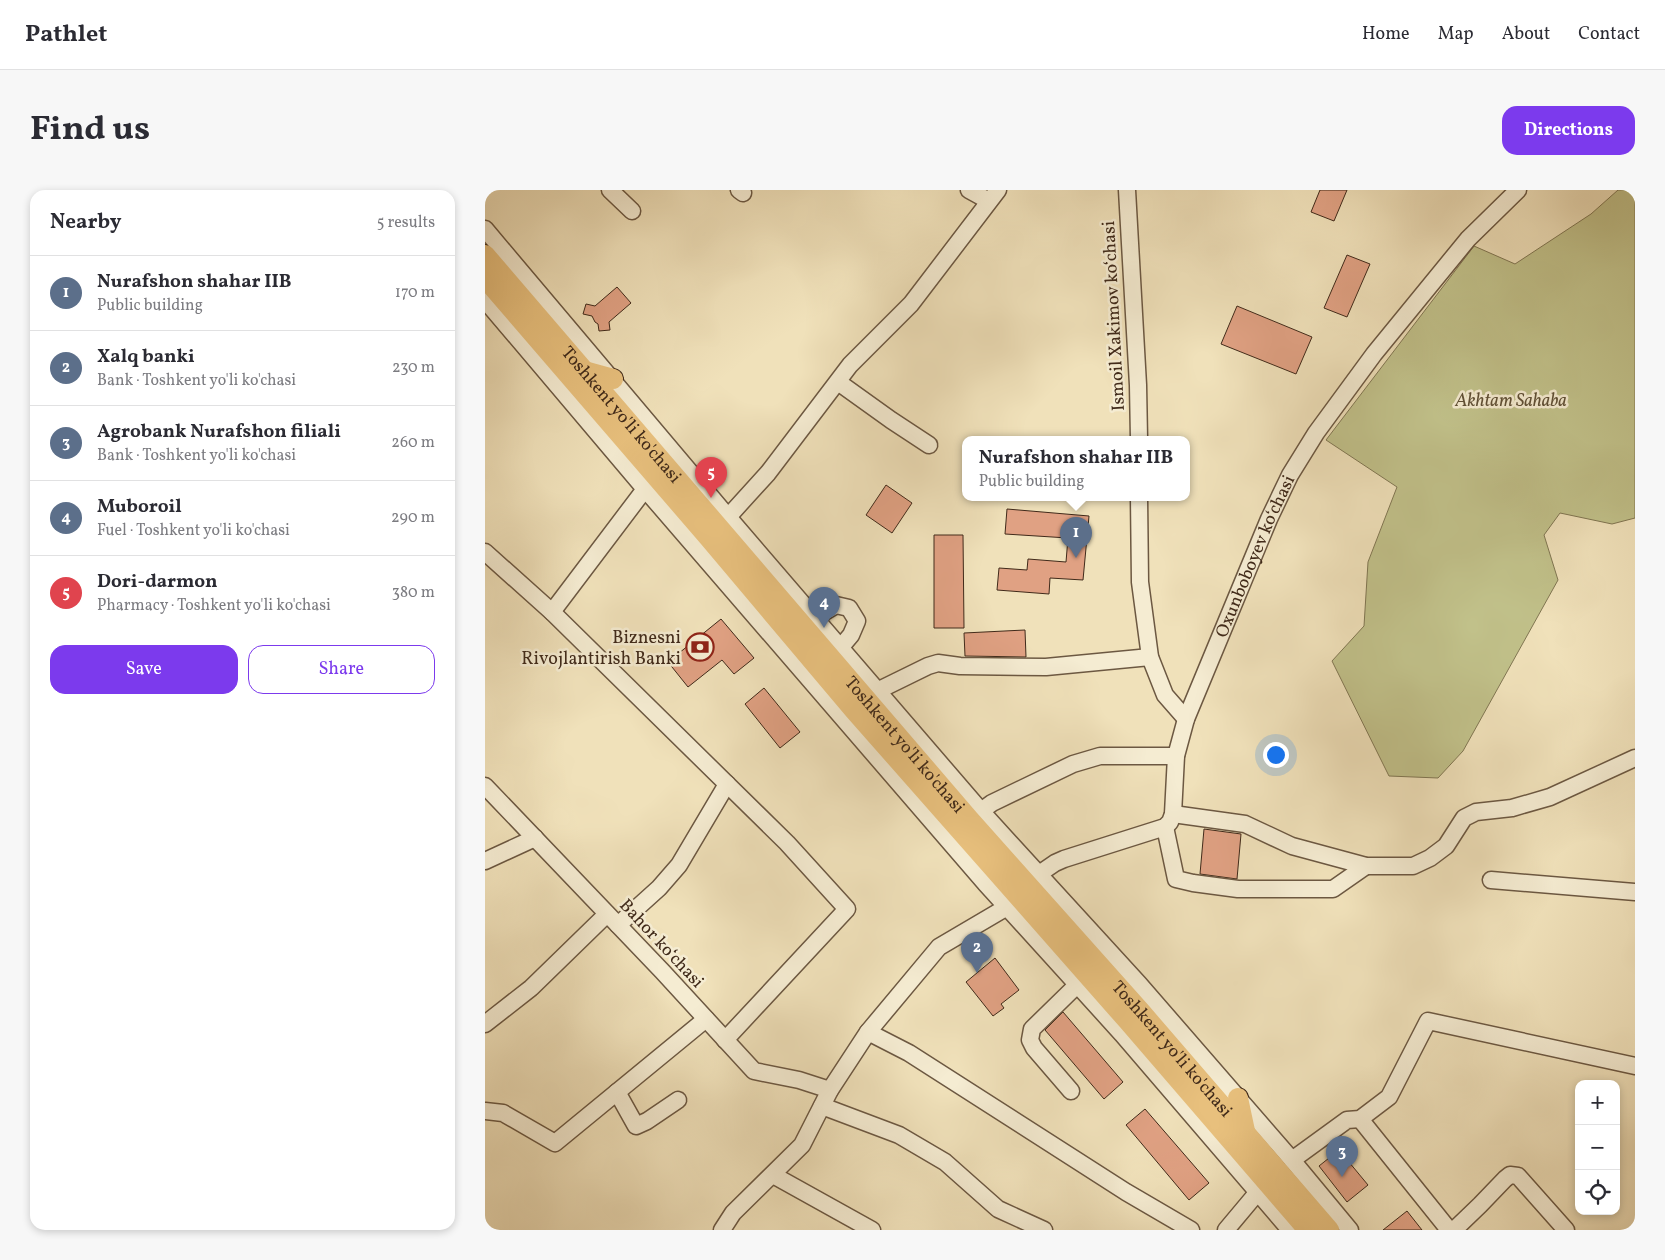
<!DOCTYPE html>
<meta charset="utf-8">
<style>
:root{--surface:#fff;--page:#f7f7f7;--text:#2b2b33;--muted:#7c7c81;--line:#e1e1e2;--accent:#7c3aed}
body{margin:0;font-family:Vollkorn,serif;background:var(--page);color:var(--text)}
.controls{position:absolute;right:15px;bottom:15px;display:grid;overflow:hidden;border-radius:10px;box-shadow:0 2px 8px #0003}
.controls button{width:45px;height:45px;display:grid;place-items:center;padding:0;border:0;border-bottom:1px solid var(--line);background:var(--surface);color:var(--text);font:25px sans-serif}
.you{position:absolute;left:790px;top:564px;width:18px;height:18px;margin:-12px;border:4px solid #fff;border-radius:50%;background:#1a73e8;box-shadow:0 0 0 8px #1a73e833}
.badge{display:grid;place-items:center;width:32px;height:32px;border-radius:50%;background:var(--accent);color:#fff;font-size:16px;font-weight:700}
.pin{position:absolute;translate:-50% -41px;filter:drop-shadow(0 1px 2px #0008)}
.pin::after{content:'';position:absolute;top:26px;width:18px;height:15px;background:inherit;clip-path:polygon(0 0,100% 0,50% 100%)}
.popup{position:absolute;left:477px;top:246px;width:228px;height:65px;box-sizing:border-box;display:grid;place-content:center;border-radius:10px;background:var(--surface);filter:drop-shadow(0 1px 4px #0005);font-size:16px;white-space:nowrap;color:var(--muted)}
.popup b{font-size:19px;color:var(--text)}
.popup::after{content:'';position:absolute;left:50%;top:100%;margin-left:-10px;border:10px solid transparent;border-top-color:var(--surface)}
.list{margin:0;padding:0;list-style:none}
h2{display:flex;justify-content:space-between;align-items:center;height:65px;margin:0;padding:0 20px;font-size:21px}
h2 small{font-size:16px;font-weight:400;color:var(--muted)}
.list li{display:grid;grid-template-columns:32px 1fr auto;gap:15px;align-items:center;box-sizing:border-box;height:75px;padding:0 20px;border-top:1px solid var(--line)}
.list b{display:block;font-size:19px;white-space:nowrap}
.list p{margin:0;font-size:16px;white-space:nowrap;color:var(--muted)}
.list em{font-size:16px;font-style:normal;color:var(--muted)}
.actions{display:flex;gap:10px;padding:15px 20px}
.actions a{flex:1;padding:11px 0;border:1px solid var(--accent);border-radius:15px;text-align:center;font-size:18px;color:var(--accent)}
.actions .main{background:var(--accent);color:#fff}
.icon{flex:none;width:28px;height:28px;fill:none;stroke:currentColor;stroke-width:2;stroke-linecap:round;stroke-linejoin:round}
.map{position:relative;flex:none;width:1150px;height:1040px;overflow:hidden;border-radius:15px}
header{display:flex;align-items:center;gap:30px;box-sizing:border-box;height:70px;padding:0 25px;background:var(--surface);border-bottom:1px solid var(--line)}
header strong{font-size:24px}
nav{display:flex;gap:28px;margin-inline-start:auto;font-size:18px}
.intro{display:flex;align-items:center;justify-content:space-between;box-sizing:border-box;height:120px;padding:0 30px}
h1{margin:0;font-size:35px}
.button{padding:12px 22px;border-radius:15px;background:var(--accent);color:#fff;font-size:18px;font-weight:700}
main{display:flex;gap:30px;padding:0 30px}
aside{flex:1;background:var(--surface);border-radius:15px;box-shadow:0 2px 8px #0003}
.map>svg:first-child{display:block}
</style>
<header>
<strong>Pathlet</strong>
<nav><a>Home</a><a>Map</a><a>About</a><a>Contact</a></nav>
</header>
<div class="intro"><h1>Find us</h1><a class="button">Directions</a></div>
<main>
<aside>
<h2>Nearby<small>5 results</small></h2>
<ul class="list">
<li><span class="badge" style="background:#5c6f8a">1</span><div><b>Nurafshon shahar IIB</b><p>Public building</p></div><em>170 m</em></li>
<li><span class="badge" style="background:#5c6f8a">2</span><div><b>Xalq banki</b><p>Bank · Toshkent yo'li ko'chasi</p></div><em>230 m</em></li>
<li><span class="badge" style="background:#5c6f8a">3</span><div><b>Agrobank Nurafshon filiali</b><p>Bank · Toshkent yo'li ko'chasi</p></div><em>260 m</em></li>
<li><span class="badge" style="background:#5c6f8a">4</span><div><b>Muboroil</b><p>Fuel · Toshkent yo'li ko'chasi</p></div><em>290 m</em></li>
<li><span class="badge" style="background:#e0444e">5</span><div><b>Dori-darmon</b><p>Pharmacy · Toshkent yo'li ko'chasi</p></div><em>380 m</em></li>
</ul>
<div class="actions"><a class="main">Save</a><a>Share</a></div>
</aside>
<div class="map">
<svg width="1150" height="1040" viewBox="0 0 1150 1040">
<rect width="100%" height="100%" fill="#f0e1ba"/>
<filter id="stains"><feTurbulence type="fractalNoise" baseFrequency=".004" numOctaves="4"/><feColorMatrix values="0 0 0 0 .2 0 0 0 0 .09 0 0 0 0 .02 0 0 0 .5 -.17"/></filter>
<radialGradient id="worn" r=".72"><stop offset=".6" stop-color="#630" stop-opacity="0"/><stop offset="1" stop-color="#630" stop-opacity=".3"/></radialGradient>
<path fill="#c1c18a" stroke="#807652" d="M 1133,0 L 1150,0 L 1150,328 L 1127,334 L 1075,323 L 1059,345 L 1073,390 L 978,561 L 953,588 L 904,586 L 847,471 L 879,436 L 883,372 L 912,297 L 841,250 L 989,56 L 1030,74 L 1106,24 Z"/>
<path fill="#e0a183" stroke="#402a1a" d="M 835,0 L 862,0 L 849,31 L 826,22 Z
M 862,65 L 885,74 L 862,127 L 839,118 Z
M 132,97 L 146,113 L 124,132 L 125,140 L 114,141 L 113,134 L 110,132 L 107,126 L 98,124 L 101,114 L 110,116 Z
M 752,116 L 827,147 L 811,184 L 736,154 Z
M 401,295 L 427,313 L 407,343 L 381,325 Z
M 522,319 L 604,326 L 598,390 L 565,388 L 564,404 L 512,400 L 514,378 L 542,380 L 543,369 L 581,372 L 583,348 L 520,344 Z
M 449,345 L 478,345 L 479,438 L 449,438 Z
M 236,429 L 269,468 L 249,484 L 237,470 L 203,497 L 183,472 Z
M 540,440 L 541,467 L 480,466 L 479,443 Z
M 279,498 L 315,542 L 295,558 L 260,514 Z
M 719,639 L 756,644 L 752,689 L 715,684 Z
M 510,768 L 534,800 L 516,814 L 519,818 L 508,826 L 481,792 Z
M 578,822 L 638,892 L 619,909 L 560,840 Z
M 660,919 L 724,993 L 704,1010 L 641,935 Z
M 854,960 L 883,995 L 862,1012 L 834,976 Z
M 922,1021 L 937,1040 L 898,1040 Z"/>
<g fill="none" stroke-linecap="round" stroke-linejoin="round">
<g stroke="#6c5842" stroke-width="19">
<g id="minor">
<path d="M 125,0 L 147,21"/>
<path d="M 254,0 L 258,3"/>
<path d="M 484,0 L 504,11"/>
<path d="M 642,0 L 653,195 L 654,249"/>
<path d="M 0,39 L 243,327 L 496,621 L 655,795 L 807,970 L 865,1040"/>
<path d="M 0,110 L 160,299 L 500,693 L 637,844 L 805,1040"/>
<path d="M 353,192 L 406,230 L 444,255"/>
<path d="M 654,307 L 655,392 L 665,467 L 680,505 L 701,529"/>
<path d="M 243,327 L 283,283 L 365,175 L 426,114 L 513,0"/>
<path d="M 0,362 L 67,422 L 302,653 L 362,719 L 240,850"/>
<path d="M 67,422 L 160,299"/>
<path d="M 329,428 L 351,415 L 364,418 L 372,431 L 366,445 L 355,458"/>
<path d="M 392,501 L 443,476 L 453,473 L 475,476 L 561,477 L 665,467"/>
<path d="M 0,596 L 177,781 L 269,881 L 314,890 L 345,900"/>
<path d="M 496,621 L 507,613 L 588,574 L 615,566 L 691,566"/>
<path d="M 688,624 L 760,634 L 807,656 L 881,676 L 928,676 L 945,668 L 961,656 L 979,628 L 991,622 L 1027,618 L 1065,607 L 1150,568"/>
<path d="M 680,637 L 691,689 L 708,693 L 753,699 L 848,699 L 881,676"/>
<path d="M 0,671 L 50,648"/>
<path id="s1" d="M 554,684 L 570,673 L 579,669 L 680,637 L 685,632 L 688,624 L 691,566 L 701,529 L 784,329 L 805,285 L 831,243 L 889,164 L 983,49 L 1033,0"/>
<path d="M 1006,690 L 1150,702"/>
<path d="M 133,735 L 174,698 L 194,675 L 242,594"/>
<path d="M 0,834 L 46,798 L 122,724"/>
<path d="M 383,842 L 424,863 L 641,1002 L 706,1040"/>
<path d="M 586,901 L 549,858 L 545,850 L 547,839 L 592,795"/>
<path d="M 132,902 L 151,936 L 162,931 L 193,910"/>
<path d="M 337,916 L 414,945 L 460,972 L 513,1019 L 559,1040"/>
<path d="M 0,921 L 18,923 L 70,953 L 221,829"/>
<path d="M 875,929 L 964,1040"/>
<path d="M 807,970 L 862,930 L 875,929 L 904,907 L 943,831 L 1150,876"/>
<path d="M 288,985 L 387,1040"/>
<path d="M 237,1040 L 248,1023 L 317,955 L 345,900 L 383,842 L 454,757 L 522,717"/>
<path d="M 741,1040 L 772,1003"/>
<path d="M 969,1040 L 995,1015 L 1020,989 L 1025,985 L 1033,986 L 1081,1040"/>
</g>
</g>
<g stroke="#402a1a" stroke-width="22">
<g id="major">
<path id="s2" d="M 0,65 L 484,629 L 656,822 L 844,1040"/>
<path d="M 0,88 L 224,348 L 369,520 L 642,830 L 823,1040"/>
<path d="M 99,181 L 128,189"/>
<path d="M 753,908 L 760,941"/>
</g>
</g>
<use href="#minor" stroke="#f5ecd2" stroke-width="16"/>
<use href="#major" stroke="#e8c07d" stroke-width="20"/>
</g>
<defs>
<g id="bank-ring" transform="scale(1.4375)"><circle r="9.5" fill="#f5ecd2" stroke="#8f2418" stroke-width="1.5"/><path d="M-6-4H6V4H-6ZM0-2.3a2.3 2.3 0 1 0 0 4.6a2.3 2.3 0 1 0 0-4.6Z" fill="#8f2418"/></g>
</defs>
<g fill-rule="evenodd">
<use href="#bank-ring" x="215" y="457"/>
</g>
<g text-anchor="middle" stroke-width="5" stroke-linejoin="round" paint-order="stroke">
<g font-size="18" fill="#402a1a" stroke="#f5ecd2">
<text transform="translate(628 126) rotate(-93)" y="6">Ismoil Xakimov ko‘chasi</text>
<text dy="6" stroke="none"><textPath href="#s2" startOffset="210">Toshkent yo'li ko'chasi</textPath></text>
<text dy="6" stroke="none"><textPath href="#s1" startOffset="424">Oxunboboyev ko‘chasi</textPath></text>
<text dy="6" stroke="none"><textPath href="#s2" startOffset="645">Toshkent yo'li ko'chasi</textPath></text>
<text transform="translate(177 753) rotate(47)" y="6">Bahor ko‘chasi</text>
<text dy="6" stroke="none"><textPath href="#s2" startOffset="1050">Toshkent yo'li ko'chasi</textPath></text>
</g>
<g font-size="18" font-style="italic" fill="#605036" stroke="#f5ecd2">
<text x="1026" y="216">Akhtam Sahaba</text>
</g>
<g font-size="18" fill="#402a1a" stroke="#f5ecd2" text-anchor="end">
<text x="196" y="453">Biznesni<tspan x="196" dy="21">Rivojlantirish Banki</tspan></text>
</g>
</g>
<rect width="100%" height="100%" filter="url(#stains)"/>
<rect width="100%" height="100%" fill="url(#worn)"/>
</svg>
<div class="controls">
<button>+</button>
<button>−</button>
<button><svg class="icon" aria-label="locate" viewBox="0 0 24 24"><circle cx="12" cy="12" r="6"/><path d="M12 2v4M12 18v4M2 12h4M18 12h4"/></svg></button>
</div>
<div class="you"></div>
<div class="pin badge" style="left:591px;top:368px;background:#5c6f8a">1</div>
<div class="popup"><b>Nurafshon shahar IIB</b>Public building</div>
<div class="pin badge" style="left:492px;top:783px;background:#5c6f8a">2</div>
<div class="pin badge" style="left:857px;top:987px;background:#5c6f8a">3</div>
<div class="pin badge" style="left:339px;top:438px;background:#5c6f8a">4</div>
<div class="pin badge" style="left:226px;top:308px;background:#e0444e">5</div>
</div>
</main>
